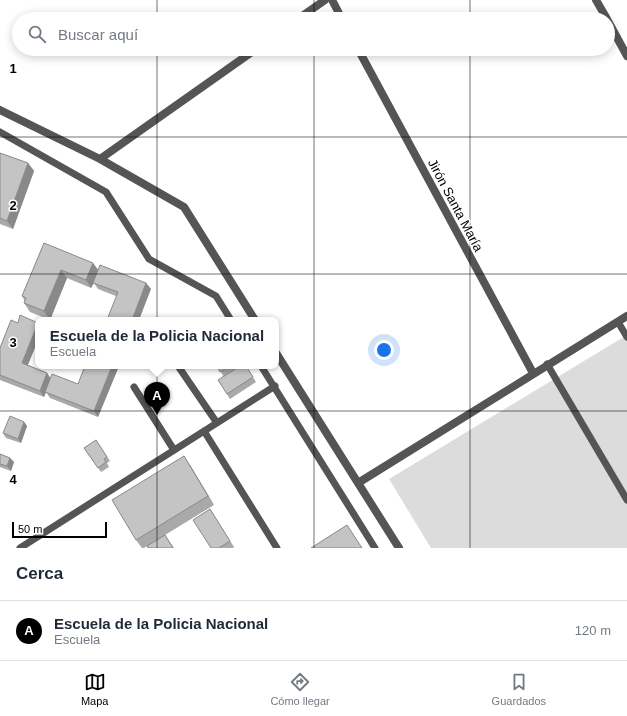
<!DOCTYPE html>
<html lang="es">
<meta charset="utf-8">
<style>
:root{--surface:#fff;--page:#f6f6f7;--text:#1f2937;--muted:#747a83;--line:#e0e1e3;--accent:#000}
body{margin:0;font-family:Helvetica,sans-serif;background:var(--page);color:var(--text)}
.scale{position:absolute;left:12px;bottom:10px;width:95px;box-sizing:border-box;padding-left:4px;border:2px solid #000;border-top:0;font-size:11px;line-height:14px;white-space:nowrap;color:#000;-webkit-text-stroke:3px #fff;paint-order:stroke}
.you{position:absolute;left:384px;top:350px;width:14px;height:14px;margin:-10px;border:3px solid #fff;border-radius:50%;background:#1a73e8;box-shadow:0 0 0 6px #1a73e833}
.badge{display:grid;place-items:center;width:26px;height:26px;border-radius:50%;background:var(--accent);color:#fff;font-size:13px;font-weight:700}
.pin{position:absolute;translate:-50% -33px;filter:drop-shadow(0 1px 2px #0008)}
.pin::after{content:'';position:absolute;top:21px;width:14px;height:12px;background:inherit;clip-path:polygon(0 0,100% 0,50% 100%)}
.popup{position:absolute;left:35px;top:317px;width:244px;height:52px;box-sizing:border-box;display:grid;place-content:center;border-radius:8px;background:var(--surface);filter:drop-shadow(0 1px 3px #0005);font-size:13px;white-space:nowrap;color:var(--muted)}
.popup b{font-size:15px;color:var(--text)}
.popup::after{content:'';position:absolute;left:50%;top:100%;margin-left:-8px;border:8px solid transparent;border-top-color:var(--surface)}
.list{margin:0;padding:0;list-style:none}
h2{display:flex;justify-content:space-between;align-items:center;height:52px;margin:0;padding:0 16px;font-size:17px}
h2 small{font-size:13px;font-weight:400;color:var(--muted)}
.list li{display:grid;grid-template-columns:26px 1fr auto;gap:12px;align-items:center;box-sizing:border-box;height:60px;padding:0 16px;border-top:1px solid var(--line)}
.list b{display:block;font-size:15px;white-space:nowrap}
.list p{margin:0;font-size:13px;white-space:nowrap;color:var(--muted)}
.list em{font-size:13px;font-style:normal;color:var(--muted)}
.icon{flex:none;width:22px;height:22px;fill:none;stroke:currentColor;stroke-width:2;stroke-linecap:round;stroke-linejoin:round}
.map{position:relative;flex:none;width:627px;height:548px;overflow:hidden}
.search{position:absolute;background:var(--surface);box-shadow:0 2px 10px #0003;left:12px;right:12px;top:12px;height:44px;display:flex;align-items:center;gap:10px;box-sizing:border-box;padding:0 14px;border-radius:22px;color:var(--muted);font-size:15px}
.sheet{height:112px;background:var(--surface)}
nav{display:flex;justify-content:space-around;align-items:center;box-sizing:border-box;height:56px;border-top:1px solid var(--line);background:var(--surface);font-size:11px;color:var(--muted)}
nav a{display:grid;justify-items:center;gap:2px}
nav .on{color:var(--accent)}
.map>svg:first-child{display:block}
</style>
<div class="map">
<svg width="627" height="548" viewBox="0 0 627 548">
<rect width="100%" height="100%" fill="#fff"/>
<path fill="#dcdcdc" d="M 627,335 L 627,548 L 431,548 L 389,479 Z"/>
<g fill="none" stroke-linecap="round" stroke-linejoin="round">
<path stroke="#555" stroke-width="7" d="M 0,132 L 106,192 L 149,259 L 216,296 L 231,320
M 618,322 L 627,337
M 547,364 L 627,500
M 178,366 L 217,423
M 261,366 L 375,548
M 134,387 L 174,450
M 204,431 L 277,548
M 20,548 L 275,386"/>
<path stroke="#555" stroke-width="8" d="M 332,0 L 342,19
M 596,0 L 607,19
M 298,19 L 325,0
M 608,21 L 627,56
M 358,49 L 533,373
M 0,110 L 100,159 L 184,207 L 255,320
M 100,159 L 256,49
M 276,353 L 399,548
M 358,483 L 627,316"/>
</g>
<path fill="#a9a9a9" d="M 0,153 L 28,163 L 34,171 L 13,229 L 0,224 Z
M 44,243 L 98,270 L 146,283 L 151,289 L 116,296 L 98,289 L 94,283 L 91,288 L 67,278 L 50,320 L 30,312 L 24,303 L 25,301 L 22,296 Z
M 18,323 L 38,323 L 38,340 L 28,365 L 47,373 L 50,378 L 78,384 L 85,366 L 119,366 L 98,417 L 50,398 L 46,392 L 44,397 L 0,380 L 0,348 Z
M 217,366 L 246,366 L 256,382 L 230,399 L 218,380 L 224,377 Z
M 24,422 L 27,426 L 21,443 L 6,438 L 3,433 Z
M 96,440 L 110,461 L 107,463 L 109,467 L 101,472 L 84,448 Z
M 0,454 L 10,458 L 14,462 L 11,471 L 0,467 Z
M 190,465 L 214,505 L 165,535 L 174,548 L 148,548 L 147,546 L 144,548 L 142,548 L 136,540 Z
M 210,509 L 234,547 L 233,548 L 211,548 Z"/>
<path fill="#898989" d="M 28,163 L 34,171 L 13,229 L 7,221 Z
M 93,263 L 99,271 L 91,288 L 86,280 Z
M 61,270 L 67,278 L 50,320 L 44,311 Z
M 146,283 L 151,289 L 139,320 L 132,320 Z
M 38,323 L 38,340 L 26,369 L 22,363 Z
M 112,366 L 119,366 L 98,417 L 94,411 Z
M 47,373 L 51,379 L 44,397 L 40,391 Z
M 24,422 L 27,426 L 21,443 L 18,439 Z
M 184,456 L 190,465 L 214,505 L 208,496 Z
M 10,458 L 14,462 L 11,471 L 7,466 Z"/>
<path fill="#c4c4c4" stroke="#898989" d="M 0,153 L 28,163 L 7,221 L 0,218 Z
M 44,243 L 93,263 L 86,280 L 61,270 L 44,311 L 24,303 L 26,298 L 22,296 Z
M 100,265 L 146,283 L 132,320 L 107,320 L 118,292 L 93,283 Z
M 20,315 L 38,323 L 22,363 L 47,373 L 40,391 L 0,375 L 0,348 L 11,320 L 18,323 Z
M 85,366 L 112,366 L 94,411 L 45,392 L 52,374 L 78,384 Z
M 217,366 L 230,366 L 220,372 Z
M 240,366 L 246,366 L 253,377 L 227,394 L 218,380 Z
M 10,416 L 24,422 L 18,439 L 3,433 Z
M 96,440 L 107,457 L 104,459 L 106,462 L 98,468 L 84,448 Z
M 0,454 L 10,458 L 7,466 L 0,464 Z
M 184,456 L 208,496 L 136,540 L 112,500 Z
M 210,509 L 230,541 L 219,548 L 211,548 L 193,520 Z
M 347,525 L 362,548 L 311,548 Z
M 165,535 L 173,548 L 148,548 L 147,546 Z"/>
<path fill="none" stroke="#000" stroke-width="1" stroke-opacity="0.55" d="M 157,0 L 157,19M 314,0 L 314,19M 470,0 L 470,19M 157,49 L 157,548M 314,49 L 314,548M 470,49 L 470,548M 0,137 L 627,137M 0,274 L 627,274M 0,411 L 627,411"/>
<g text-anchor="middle" stroke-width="3" stroke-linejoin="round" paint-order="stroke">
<g font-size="13" fill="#000" stroke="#fff">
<text transform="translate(456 205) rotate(62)" y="5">Jirón Santa María</text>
</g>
</g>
<g font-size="13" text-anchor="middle" font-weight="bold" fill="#000" stroke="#fff" stroke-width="3" stroke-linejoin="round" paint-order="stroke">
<text x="13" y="73">1</text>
<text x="13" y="210">2</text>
<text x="13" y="347">3</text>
<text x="13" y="484">4</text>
</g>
</svg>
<div class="scale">50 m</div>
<div class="you"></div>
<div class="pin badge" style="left:157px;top:415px">A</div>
<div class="popup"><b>Escuela de la Policia Nacional</b>Escuela</div>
<div class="search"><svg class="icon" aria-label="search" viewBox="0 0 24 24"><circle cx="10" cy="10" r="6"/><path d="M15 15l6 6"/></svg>Buscar aquí</div>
</div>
<section class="sheet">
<h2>Cerca<small></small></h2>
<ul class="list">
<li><span class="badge">A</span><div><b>Escuela de la Policia Nacional</b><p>Escuela</p></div><em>120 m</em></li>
</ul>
</section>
<nav>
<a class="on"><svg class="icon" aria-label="map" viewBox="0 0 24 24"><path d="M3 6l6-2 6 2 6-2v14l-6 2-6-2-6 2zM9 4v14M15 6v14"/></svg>Mapa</a>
<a><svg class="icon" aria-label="directions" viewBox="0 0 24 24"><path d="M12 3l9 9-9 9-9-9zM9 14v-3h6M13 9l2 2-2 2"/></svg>Cómo llegar</a>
<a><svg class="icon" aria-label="saved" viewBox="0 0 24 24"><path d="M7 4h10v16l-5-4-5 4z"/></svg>Guardados</a>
</nav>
